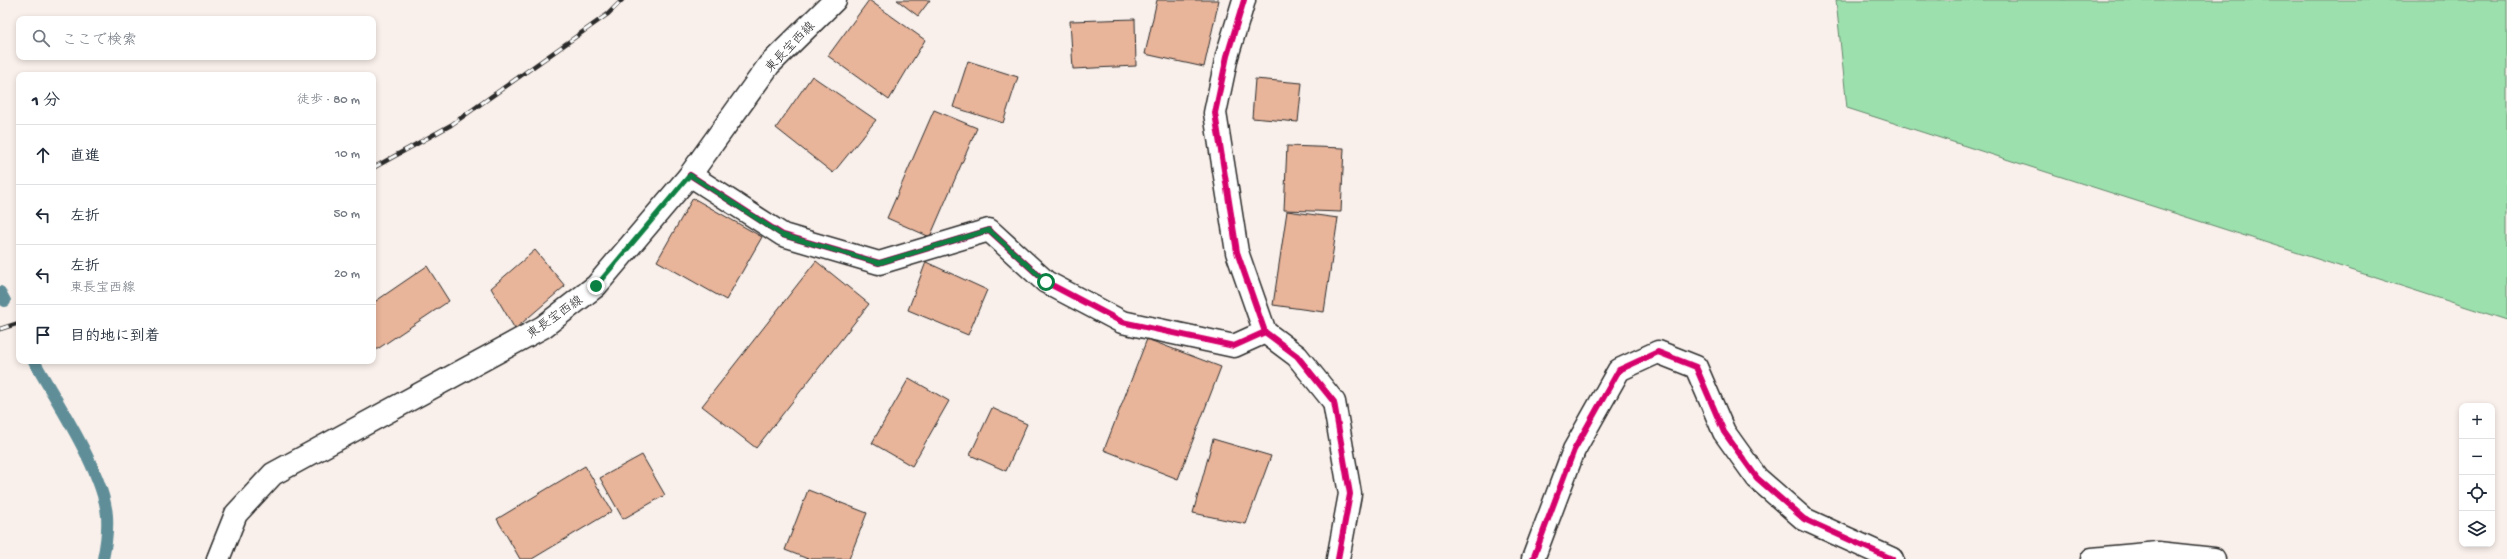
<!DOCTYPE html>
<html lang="ja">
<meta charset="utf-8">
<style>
:root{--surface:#fff;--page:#f2f2f3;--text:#1f2937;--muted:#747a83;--line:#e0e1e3}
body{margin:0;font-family:"Gochi Hand","Klee One",sans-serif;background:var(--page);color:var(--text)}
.controls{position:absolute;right:12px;bottom:12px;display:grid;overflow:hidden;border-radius:8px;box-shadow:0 2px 6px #0003}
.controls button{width:36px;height:36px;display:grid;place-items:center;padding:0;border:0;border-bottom:1px solid var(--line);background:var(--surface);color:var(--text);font:20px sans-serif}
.stop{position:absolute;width:12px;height:12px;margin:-9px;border:3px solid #0b8043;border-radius:50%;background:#fff}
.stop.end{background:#0b8043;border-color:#fff;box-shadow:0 1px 4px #0008}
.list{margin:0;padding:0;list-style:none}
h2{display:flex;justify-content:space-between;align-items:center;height:52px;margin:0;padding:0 16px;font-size:17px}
h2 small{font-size:13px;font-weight:400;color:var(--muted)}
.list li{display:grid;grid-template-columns:26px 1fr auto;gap:12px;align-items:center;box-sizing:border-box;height:60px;padding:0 16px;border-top:1px solid var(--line)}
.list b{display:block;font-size:15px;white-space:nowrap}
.list p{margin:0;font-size:13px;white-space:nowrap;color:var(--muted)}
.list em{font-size:13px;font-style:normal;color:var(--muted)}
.icon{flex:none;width:22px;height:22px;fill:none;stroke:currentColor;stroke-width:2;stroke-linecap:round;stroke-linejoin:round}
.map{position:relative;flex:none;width:2507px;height:559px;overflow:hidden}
.search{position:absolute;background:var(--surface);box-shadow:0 2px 6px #0003;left:16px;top:16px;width:360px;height:44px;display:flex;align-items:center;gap:10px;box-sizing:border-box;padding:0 14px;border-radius:8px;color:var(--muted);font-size:15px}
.panel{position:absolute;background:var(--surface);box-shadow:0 2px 6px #0003;left:16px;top:72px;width:360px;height:292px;border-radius:8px}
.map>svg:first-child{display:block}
</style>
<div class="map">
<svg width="2507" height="559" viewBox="0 0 2507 559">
<rect width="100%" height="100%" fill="#faf0eb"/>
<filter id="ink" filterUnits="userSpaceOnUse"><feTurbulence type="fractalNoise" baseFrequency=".025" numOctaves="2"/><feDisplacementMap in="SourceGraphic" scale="8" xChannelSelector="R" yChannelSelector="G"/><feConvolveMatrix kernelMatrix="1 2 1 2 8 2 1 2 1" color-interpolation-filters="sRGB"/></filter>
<g filter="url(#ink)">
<path fill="#9ce1ad" stroke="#64866c" d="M 1836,0 L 2507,0 L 2507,320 L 1847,108 Z"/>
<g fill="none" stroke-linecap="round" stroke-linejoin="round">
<path stroke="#608e98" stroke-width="12" d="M 0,292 L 5,301
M 34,361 C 56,401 104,473 107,516 C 108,531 106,545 103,559"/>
</g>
<path fill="#e8b49a" stroke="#2b2b2b" d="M 869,0 L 925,40 L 889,100 L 828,56 Z
M 897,0 L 930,0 L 918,16 Z
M 1157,0 L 1219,0 L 1204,67 L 1145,54 Z
M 1135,19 L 1136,66 L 1073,69 L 1070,21 Z
M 968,61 L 1018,77 L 1003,123 L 953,107 Z
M 812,76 L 876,120 L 833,173 L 776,128 Z
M 1255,79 L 1302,83 L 1298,122 L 1252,118 Z
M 934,110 L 977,128 L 930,237 L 887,218 Z
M 1287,146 L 1344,148 L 1341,212 L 1284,210 Z
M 693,198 L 762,237 L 726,300 L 657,261 Z
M 1287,211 L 1338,218 L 1324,312 L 1273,305 Z
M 535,250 L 565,286 L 515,329 L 491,288 Z
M 816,261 L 869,304 L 756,448 L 702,406 Z
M 926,262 L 987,290 L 968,335 L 908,310 Z
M 427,266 L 449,301 L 373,352 L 373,303 Z
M 1147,339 L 1221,367 L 1178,479 L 1104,450 Z
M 909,378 L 949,401 L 912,466 L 872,443 Z
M 992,408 L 1027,424 L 1006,471 L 970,455 Z
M 1213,439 L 1271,456 L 1246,524 L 1193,513 Z
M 642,455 L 665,495 L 623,519 L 600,478 Z
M 585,466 L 612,511 L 532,559 L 520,559 L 497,519 Z
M 808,490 L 867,513 L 849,559 L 808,559 L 785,550 Z"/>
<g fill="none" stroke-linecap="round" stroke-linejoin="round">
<g stroke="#2b2b2b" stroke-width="25">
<path id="minor" d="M 1244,0 L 1227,56 L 1215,113 L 1237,252 L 1265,332
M 690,175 L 783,235 L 879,263 L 989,230 L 1046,282 L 1122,322 L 1234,346 L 1265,332 L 1297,356 L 1334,402 L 1350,494 L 1338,559
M 1533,559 L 1574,450 L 1619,370 L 1658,352 L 1696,367 L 1724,432 L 1757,478 L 1804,519 L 1892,559
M 2092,559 L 2158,553 L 2214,559"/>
</g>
<g stroke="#2b2b2b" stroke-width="25">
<path id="secondary" d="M 218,559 L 236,514 L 273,474 L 543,327 L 596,286 L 690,175 L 769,65 L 835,0"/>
</g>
<use href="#minor" stroke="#fff" stroke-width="22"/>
<use href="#secondary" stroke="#fff" stroke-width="22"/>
<g stroke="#2b2b2b" stroke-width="4.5">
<path id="rail" d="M 373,168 L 451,125 L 608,14 L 622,0
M 0,329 L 19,323"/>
</g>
<use href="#rail" stroke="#fff" stroke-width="3" stroke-dasharray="9" stroke-linecap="butt"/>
<g stroke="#fff" stroke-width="8">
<path id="cycleway" d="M 1244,0 L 1227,56 L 1215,113 L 1237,252 L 1265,332
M 690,175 L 783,235 L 879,263 L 989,230 L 1046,282 L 1122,322 L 1234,346 L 1265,332 L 1297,356 L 1334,402 L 1350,494 L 1338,559
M 1533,559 L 1574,450 L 1619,370 L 1658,352 L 1696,367 L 1724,432 L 1757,478 L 1804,519 L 1892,559"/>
</g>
<use href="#cycleway" stroke="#d6006c" stroke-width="6"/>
</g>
</g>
<g fill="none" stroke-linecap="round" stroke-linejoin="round" filter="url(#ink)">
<path stroke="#0b8043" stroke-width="5" d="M 596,286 L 690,175 L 782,235 L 879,263 L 989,230 L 1046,282"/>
</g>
<g text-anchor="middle" stroke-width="3" stroke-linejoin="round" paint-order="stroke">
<g font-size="13" fill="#2b2b2b" stroke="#fff">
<text transform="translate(789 46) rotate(-46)" y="5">東長宝西線</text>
<text transform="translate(554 316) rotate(-35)" y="5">東長宝西線</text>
</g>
</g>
</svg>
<div class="controls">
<button>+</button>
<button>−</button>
<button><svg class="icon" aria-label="locate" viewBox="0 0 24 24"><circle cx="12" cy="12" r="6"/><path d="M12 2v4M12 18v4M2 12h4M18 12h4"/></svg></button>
<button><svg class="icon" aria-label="layers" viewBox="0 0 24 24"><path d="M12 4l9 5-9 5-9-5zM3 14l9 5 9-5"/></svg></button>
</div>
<div class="stop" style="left:1046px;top:282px"></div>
<div class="stop end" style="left:596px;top:286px"></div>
<div class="search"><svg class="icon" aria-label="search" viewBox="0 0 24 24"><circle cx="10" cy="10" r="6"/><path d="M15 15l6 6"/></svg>ここで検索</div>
<section class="panel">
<h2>1 分<small>徒歩 · 80 m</small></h2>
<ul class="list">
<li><svg class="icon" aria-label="ahead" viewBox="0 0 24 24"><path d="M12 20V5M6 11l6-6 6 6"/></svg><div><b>直進</b></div><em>10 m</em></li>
<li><svg class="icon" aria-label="left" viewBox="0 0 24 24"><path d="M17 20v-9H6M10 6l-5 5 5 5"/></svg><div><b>左折</b></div><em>50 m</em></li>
<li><svg class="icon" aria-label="left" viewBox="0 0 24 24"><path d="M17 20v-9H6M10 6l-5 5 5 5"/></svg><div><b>左折</b><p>東長宝西線</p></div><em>20 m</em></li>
<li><svg class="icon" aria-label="arrive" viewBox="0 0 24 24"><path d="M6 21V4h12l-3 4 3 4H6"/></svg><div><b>目的地に到着</b></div></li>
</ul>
</section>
</div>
